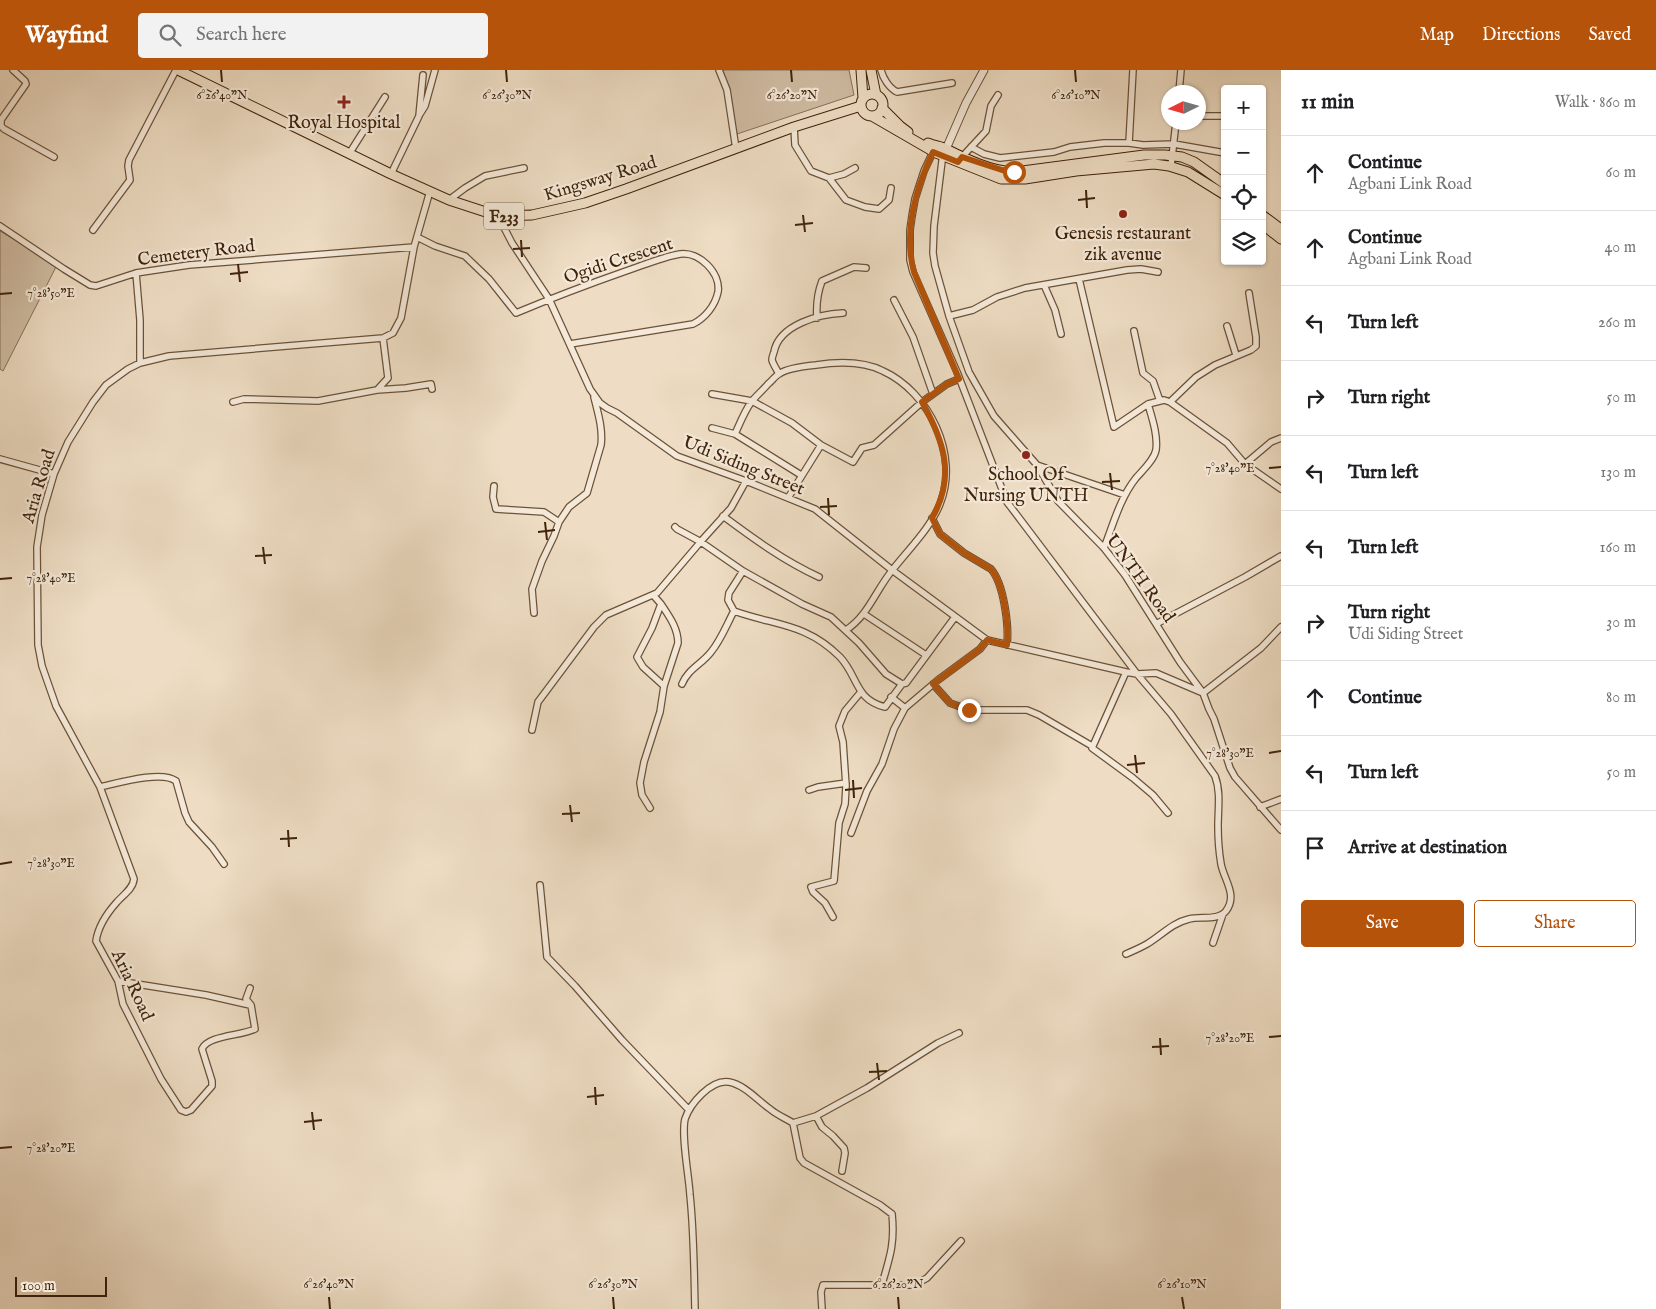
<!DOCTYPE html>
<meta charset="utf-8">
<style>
:root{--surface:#fff;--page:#f2f2f2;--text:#202124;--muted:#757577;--line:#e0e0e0;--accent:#b45309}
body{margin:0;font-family:"IM FELL English",serif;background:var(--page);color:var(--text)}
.controls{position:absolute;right:15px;top:15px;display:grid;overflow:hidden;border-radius:5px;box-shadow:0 1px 4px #0004}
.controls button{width:45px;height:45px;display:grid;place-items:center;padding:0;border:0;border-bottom:1px solid var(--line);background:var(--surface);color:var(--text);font:25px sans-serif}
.compass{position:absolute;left:1161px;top:15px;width:45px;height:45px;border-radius:50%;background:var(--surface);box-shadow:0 1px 4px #0004;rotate:265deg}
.scale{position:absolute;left:15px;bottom:12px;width:92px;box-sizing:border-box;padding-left:5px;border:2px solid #40230a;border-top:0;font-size:14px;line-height:18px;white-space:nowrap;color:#40230a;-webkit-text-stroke:4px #f4e9d9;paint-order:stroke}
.stop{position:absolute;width:15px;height:15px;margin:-11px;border:4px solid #b45309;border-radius:50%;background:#fff}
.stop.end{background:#b45309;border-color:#fff;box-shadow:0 1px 5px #0008}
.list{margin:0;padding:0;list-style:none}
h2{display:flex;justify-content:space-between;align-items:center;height:65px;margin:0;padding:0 20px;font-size:21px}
h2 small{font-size:16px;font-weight:400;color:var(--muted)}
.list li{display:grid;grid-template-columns:32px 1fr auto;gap:15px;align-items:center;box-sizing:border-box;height:75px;padding:0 20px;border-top:1px solid var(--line)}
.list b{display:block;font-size:19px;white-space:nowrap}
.list p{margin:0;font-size:16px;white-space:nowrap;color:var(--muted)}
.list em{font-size:16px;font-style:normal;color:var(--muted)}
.actions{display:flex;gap:10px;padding:15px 20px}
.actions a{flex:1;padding:11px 0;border:1px solid var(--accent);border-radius:5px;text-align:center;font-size:18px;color:var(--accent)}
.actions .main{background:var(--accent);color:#fff}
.icon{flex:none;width:28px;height:28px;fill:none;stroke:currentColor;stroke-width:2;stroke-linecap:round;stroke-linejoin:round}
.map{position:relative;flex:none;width:1281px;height:1239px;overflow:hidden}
header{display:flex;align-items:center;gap:30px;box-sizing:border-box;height:70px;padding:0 25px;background:var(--accent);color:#fff}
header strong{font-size:24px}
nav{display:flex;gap:28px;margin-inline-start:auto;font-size:18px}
.search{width:350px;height:45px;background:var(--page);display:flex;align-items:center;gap:12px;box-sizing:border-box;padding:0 18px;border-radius:5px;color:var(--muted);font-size:19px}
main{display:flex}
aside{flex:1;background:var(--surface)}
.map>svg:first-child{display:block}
</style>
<header>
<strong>Wayfind</strong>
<div class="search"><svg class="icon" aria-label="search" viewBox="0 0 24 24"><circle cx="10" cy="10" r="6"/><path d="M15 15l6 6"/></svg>Search here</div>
<nav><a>Map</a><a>Directions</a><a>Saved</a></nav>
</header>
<main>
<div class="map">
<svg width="1281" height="1239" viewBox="0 0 1281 1239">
<rect width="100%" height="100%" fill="#eeddc4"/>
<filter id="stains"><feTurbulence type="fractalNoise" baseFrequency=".004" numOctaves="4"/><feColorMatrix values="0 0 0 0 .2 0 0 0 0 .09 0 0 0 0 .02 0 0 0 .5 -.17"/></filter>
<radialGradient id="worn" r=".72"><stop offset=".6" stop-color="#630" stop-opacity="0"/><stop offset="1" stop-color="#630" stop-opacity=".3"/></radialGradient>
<path fill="#d0bda4" stroke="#887057" d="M 723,0 L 849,0 L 854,25 L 737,64 Z
M 0,161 L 57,195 L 3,301 L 0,299 Z"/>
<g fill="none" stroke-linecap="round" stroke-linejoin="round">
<g stroke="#6c5238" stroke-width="8">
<path id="minor" d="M 13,0 L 25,11 L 26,14 L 1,50 L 1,56 L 4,59 L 54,87
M 719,0 L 727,20 L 736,79
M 881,0 C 883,8 889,18 897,22 L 952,13
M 1133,0 L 1129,73 L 1143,75 L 1174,74 L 1225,83
M 1179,22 L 1181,0
M 420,44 L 425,36 L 435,0
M 1198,46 L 1225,46
M 794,57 L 795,75 L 811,101 L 829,108 L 846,130 L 865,137 L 879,139 L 889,130 L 891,118
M 971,77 L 984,84 L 1000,88 L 1054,82 L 1070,77 L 1104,73 L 1129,73
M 933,82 L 924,101 L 915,129 L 912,146 L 910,160 L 910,190 L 913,202 L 957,302 L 1007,432 L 1137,604 L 1171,644 L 1215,706 C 1221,722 1218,739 1218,756 C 1218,768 1219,782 1221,794 C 1224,810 1238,825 1226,841 C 1218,851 1200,846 1189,849 C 1172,853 1162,865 1147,874 C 1140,878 1133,881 1126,884
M 943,83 L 934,156 L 933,183 L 935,196 L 949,246 L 969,302 L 994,346 L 1037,395 L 1058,431 L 1104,478 L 1125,505 L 1180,592 L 1203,623 L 1209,639 L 1214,649 L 1230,698 L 1235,707 L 1281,760
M 349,84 L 385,27
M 961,88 L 986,61 L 991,36 L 998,25
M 1171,96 L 1176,52
M 391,104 L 419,46 L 423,5
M 829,108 L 844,104 L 855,98
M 449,130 L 465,118 L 485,106 L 524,98
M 498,146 L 512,173 L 549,229 L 590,319 L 600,333 L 607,338 L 617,343 L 677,386 L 746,411 L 815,439 L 892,500 L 987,570 L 1126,602 L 1137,604 L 1156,603 L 1203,623 L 1261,578 L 1281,557
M 0,156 L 64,199 L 90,215 L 96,216 L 136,203 L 189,195 L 414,177
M 93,160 L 130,110 L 128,96 L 129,90 L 176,0
M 417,167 L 435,176 L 465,186 L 489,209 L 516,243 C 552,228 589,214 626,201 C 644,195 662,187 680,184 C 699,181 721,203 718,222 C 715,236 705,248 693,254 L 570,274
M 136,203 L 140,250 L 140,293
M 1079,209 L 1114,357 L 1148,334
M 1044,215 L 1055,240 L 1061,264
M 894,230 L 913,267 L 933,324
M 949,246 L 973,240 L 997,227 L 1025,218 L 1127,200 L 1141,199 L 1158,202
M 817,248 C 816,234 817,224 822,211 L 854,197 L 866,198
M 1227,256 L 1236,285
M 1134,261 L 1143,303 L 1153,311 L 1160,331
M 779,304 C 777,300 773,294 772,290 C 772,287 773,285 774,282 C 779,255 819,244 843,243
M 377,320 L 406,318 L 431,314 L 432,319
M 712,324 L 752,331 L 792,353 L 821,375 L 853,392 L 862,378 L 874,375 L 922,332 L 947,314 L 959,309
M 233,332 L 244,329 L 318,331 L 377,320 L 388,308 L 383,268
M 1170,332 L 1196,307 L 1215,295 L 1251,280 L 1256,276 L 1256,267 L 1249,223
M 712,358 L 735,364 L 801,405
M 735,364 C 740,353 745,340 752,331 C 757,325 763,320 768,314 C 772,311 775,306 779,304 C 787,298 806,296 816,295 C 836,292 863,291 883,301 C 929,322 960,385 940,434 C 931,457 909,479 894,498 C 876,519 869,545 846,560
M 0,389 L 54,404
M 1245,394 L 1281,419
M 1037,395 L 1125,425
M 494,416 L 493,427 L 496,439 L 544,442 L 559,452
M 788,428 L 821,375
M 723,446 C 754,469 784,491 819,507
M 932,448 L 940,464 L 964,483 L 991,499 C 1004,514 1009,556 1007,575
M 675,457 L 677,459 L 701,472 L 743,501 L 802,534 L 831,547 L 859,573 L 886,604 L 902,614
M 1104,478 C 1113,455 1120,428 1136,408 C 1143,400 1154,390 1156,380 C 1158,365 1152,348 1148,334 L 1164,330 L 1170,332 L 1227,373 L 1245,394 L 1271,372 L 1281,368
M 654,526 L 661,534 L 652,558 L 637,587 L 643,597 L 664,616
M 734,541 C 776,556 806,553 840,587 C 858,606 855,630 885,637 L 902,614 L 906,613 L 955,547
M 534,543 L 532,519 L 542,491 L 554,466 L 559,452 L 569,437 L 587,423 L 601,375 C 603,359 598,343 594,327
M 864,544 L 926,585
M 1156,554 L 1245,507 L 1281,486
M 1126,602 L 1092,678 L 1133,708 L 1153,725 L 1168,743
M 682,614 C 688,599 702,594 711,582 C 721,570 727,554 734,541 L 728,530 L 729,523 L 743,501
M 933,614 L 950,633 L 969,640 L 1027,640 L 1039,645 L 1092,676
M 891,627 L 905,638
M 532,660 L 538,632 L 594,557 L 606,545 L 657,523 L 703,469 L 731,438 L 746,411
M 100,717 C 118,713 162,700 176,711 L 185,743 L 189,752 L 212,777 L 224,794
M 809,720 L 818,717 L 846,713
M 1260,737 L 1281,729
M 650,738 L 642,725 L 640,713 L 644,692 L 660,642 L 664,616 L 678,573 C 678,558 669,546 661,534
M 851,763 L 867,721 L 882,694 L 894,659 L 905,638 L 938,610 L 980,579 L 987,570
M 540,815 L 547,887 L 575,916 L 622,970 L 689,1040
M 833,847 L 825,833 L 813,822 L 811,817 L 834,811 L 839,753 L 845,734 L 846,716 L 843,672 L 839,656 L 845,641 L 860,623
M 1213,873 L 1223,844
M 118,911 L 206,925 L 250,935
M 250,918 L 246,929 L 251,935 L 255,959 C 241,966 208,965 202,979 L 212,1011 L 212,1016 L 191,1040 L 186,1042 L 181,1040 L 161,1009 L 123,934 L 118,911 L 96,871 C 98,857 108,842 117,832 C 123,825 133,819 134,809 L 100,717 L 56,636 L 42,596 L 38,575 L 37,477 L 42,445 L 54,404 L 68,372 L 93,332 L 106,315 L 128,299 L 140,293 L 169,286 L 383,268 L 393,263 L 401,248 L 414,177 L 430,121
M 816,1046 L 822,1057 L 833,1066 L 844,1078 L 845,1083 L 842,1101
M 793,1053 L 800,1088 L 804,1093 L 880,1135 L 892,1144 C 895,1173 890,1187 882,1214
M 695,1239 C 694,1201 694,1163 690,1125 C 689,1107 681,1065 685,1049 C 690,1034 711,1009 729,1012 C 745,1015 757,1030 770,1039 C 777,1045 785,1048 793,1053 L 816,1046 L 867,1018 L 938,973 L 959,963
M 822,1239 L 821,1222 L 823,1215 L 914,1215 L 927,1208 L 961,1171"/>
</g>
<g stroke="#6c5238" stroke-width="9">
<path id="tertiary" d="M 946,79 L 966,33 L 984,0"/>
</g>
<g stroke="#40230a" stroke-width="11">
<path id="primary" d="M 178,0 L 391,104 L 449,130 L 498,146 L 532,145 L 585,133 L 626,119 L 794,57 L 861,36
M 861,0 L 863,28
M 871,0 L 876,25
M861 35a11 11 0 1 1 22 0a11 11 0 1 1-22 0Z
M 882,38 L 900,56 L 908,62
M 872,46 L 936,83 L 1001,109 L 1025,109 L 1076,101 L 1154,94 L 1169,96 L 1188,102 L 1225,125
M 928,73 C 934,76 941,76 946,79 C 966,89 991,101 1014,102 L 1144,85 L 1165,85 L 1182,87 L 1194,92 L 1225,114
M 1262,145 L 1281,159
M 1262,154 L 1281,169"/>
</g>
<use href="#minor" stroke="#f4e9d9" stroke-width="5.5"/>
<use href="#tertiary" stroke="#f4e9d9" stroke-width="7"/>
<use href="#primary" stroke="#eeddc4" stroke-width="9"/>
</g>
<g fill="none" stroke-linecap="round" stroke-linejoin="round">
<path stroke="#b45309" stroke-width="6" d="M 969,640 L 950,633 L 933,614 L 980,579 L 987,570 L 1007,575 C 1009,556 1004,514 991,499 L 964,483 L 940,464 L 932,448 C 956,407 944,371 922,332 L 947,314 L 959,309 L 914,202 C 903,161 916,118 933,82 L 958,92 L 962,87 L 1002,100 L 1014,102"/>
</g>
<path fill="none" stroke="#40230a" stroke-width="2" d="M 221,0 L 222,12M 506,0 L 507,12M 791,0 L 792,12M 1075,0 L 1076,12M 1086,120 L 1087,138M 1078,130 L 1095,128M 803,145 L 805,162M 795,155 L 813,153M 521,170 L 522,187M 513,179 L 530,178M 238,194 L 240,212M 230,204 L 248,202M 0,224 L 12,223M 1269,398 L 1281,397M 1110,403 L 1112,420M 1102,412 L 1120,411M 828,428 L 829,445M 820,437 L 837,436M 545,452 L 547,470M 538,462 L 555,460M 263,477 L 265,494M 255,486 L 272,485M 0,509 L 12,508M 1269,683 L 1281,681M 1135,685 L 1137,703M 1127,695 L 1145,693M 853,710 L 854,728M 845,720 L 862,718M 570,735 L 572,752M 562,744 L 580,743M 288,760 L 289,777M 280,769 L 297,768M 0,794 L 12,792M 1269,967 L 1281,966M 1160,968 L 1161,985M 1152,977 L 1169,976M 877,993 L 879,1010M 869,1002 L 887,1001M 595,1017 L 596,1035M 587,1027 L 604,1025M 312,1042 L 314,1060M 304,1052 L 322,1050M 0,1078 L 12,1077M 329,1227 L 330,1239M 613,1227 L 614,1239M 898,1227 L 899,1239M 1182,1227 L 1184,1239"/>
<g fill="#8f2418" stroke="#f4e9d9" stroke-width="2">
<path d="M341.5 24.5h5v5h5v5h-5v5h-5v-5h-5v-5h5z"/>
<circle cx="1123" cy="144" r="5"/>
<circle cx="1026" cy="385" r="5"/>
</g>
<g text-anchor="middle" stroke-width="4.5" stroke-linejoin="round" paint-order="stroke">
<rect fill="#f4e9d9" stroke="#765e48" stroke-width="1" x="484" y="132.5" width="40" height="27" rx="4"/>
<g font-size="16" font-weight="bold" fill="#40230a">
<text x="504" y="152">F233</text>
</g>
<g font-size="18" fill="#40230a" stroke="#f4e9d9">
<text x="344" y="58">Royal Hospital</text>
<text x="1123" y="169">Genesis restaurant<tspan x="1123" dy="21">zik avenue</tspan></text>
<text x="1026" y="410">School Of<tspan x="1026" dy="21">Nursing UNTH</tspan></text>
</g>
<g font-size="18" fill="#40230a" stroke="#f4e9d9">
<text transform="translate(600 108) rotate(-17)" y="6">Kingsway Road</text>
<text transform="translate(196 182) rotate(-7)" y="6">Cemetery Road</text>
<text transform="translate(618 190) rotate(-18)" y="6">Ogidi Crescent</text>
<text transform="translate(744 395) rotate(22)" y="6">Udi Siding Street</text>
<text transform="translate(38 416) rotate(-73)" y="6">Aria Road</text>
<text transform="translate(1141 508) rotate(54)" y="6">UNTH Road</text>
<text transform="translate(133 915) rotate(65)" y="6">Aria Road</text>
</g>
</g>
<g font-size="12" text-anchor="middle" fill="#40230a" stroke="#f4e9d9" stroke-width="4.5" stroke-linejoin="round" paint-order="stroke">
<text x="222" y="29">6°26'40"N</text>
<text x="507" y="29">6°26'30"N</text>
<text x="792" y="29">6°26'20"N</text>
<text x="1076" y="29">6°26'10"N</text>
<text x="51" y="227">7°28'50"E</text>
<text x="1230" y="402">7°28'40"E</text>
<text x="51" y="512">7°28'40"E</text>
<text x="1230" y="687">7°28'30"E</text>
<text x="51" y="797">7°28'30"E</text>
<text x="1230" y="972">7°28'20"E</text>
<text x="51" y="1082">7°28'20"E</text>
<text x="329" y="1218">6°26'40"N</text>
<text x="613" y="1218">6°26'30"N</text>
<text x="898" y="1218">6°26'20"N</text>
<text x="1182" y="1218">6°26'10"N</text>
</g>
<rect width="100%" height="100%" filter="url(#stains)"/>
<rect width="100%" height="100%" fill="url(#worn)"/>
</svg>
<div class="controls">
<button>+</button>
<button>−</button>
<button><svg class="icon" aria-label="locate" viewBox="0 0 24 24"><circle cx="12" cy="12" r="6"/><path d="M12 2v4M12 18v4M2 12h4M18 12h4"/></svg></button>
<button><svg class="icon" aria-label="layers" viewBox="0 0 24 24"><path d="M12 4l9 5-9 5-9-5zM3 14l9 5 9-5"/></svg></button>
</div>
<svg class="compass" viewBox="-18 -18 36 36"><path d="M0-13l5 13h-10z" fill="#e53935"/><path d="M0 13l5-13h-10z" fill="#757577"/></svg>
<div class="scale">100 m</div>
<div class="stop" style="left:1014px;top:102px"></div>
<div class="stop end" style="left:969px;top:640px"></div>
</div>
<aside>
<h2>11 min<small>Walk · 860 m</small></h2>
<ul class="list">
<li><svg class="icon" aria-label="ahead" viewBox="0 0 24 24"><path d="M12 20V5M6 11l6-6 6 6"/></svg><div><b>Continue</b><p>Agbani Link Road</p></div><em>60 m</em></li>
<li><svg class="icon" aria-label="ahead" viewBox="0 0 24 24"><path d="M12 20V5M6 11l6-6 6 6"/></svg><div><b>Continue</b><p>Agbani Link Road</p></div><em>40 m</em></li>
<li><svg class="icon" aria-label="left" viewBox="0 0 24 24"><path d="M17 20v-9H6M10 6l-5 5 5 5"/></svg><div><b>Turn left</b></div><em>260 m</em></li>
<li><svg class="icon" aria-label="right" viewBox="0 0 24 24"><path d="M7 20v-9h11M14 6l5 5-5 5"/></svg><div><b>Turn right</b></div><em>50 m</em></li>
<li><svg class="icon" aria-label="left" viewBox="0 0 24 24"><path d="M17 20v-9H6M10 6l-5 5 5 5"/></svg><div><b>Turn left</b></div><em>130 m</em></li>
<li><svg class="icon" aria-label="left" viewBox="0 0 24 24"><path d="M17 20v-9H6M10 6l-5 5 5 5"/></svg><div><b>Turn left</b></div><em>160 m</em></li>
<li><svg class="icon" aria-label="right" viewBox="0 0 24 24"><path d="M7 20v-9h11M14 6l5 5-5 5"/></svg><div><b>Turn right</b><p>Udi Siding Street</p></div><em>30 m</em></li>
<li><svg class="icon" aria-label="ahead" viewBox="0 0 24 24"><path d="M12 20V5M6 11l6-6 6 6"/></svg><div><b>Continue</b></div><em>80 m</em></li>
<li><svg class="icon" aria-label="left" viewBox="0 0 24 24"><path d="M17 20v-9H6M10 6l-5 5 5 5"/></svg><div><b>Turn left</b></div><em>50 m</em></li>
<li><svg class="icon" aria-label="arrive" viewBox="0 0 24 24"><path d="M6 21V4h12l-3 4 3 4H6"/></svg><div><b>Arrive at destination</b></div></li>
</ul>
<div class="actions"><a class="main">Save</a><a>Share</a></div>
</aside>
</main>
